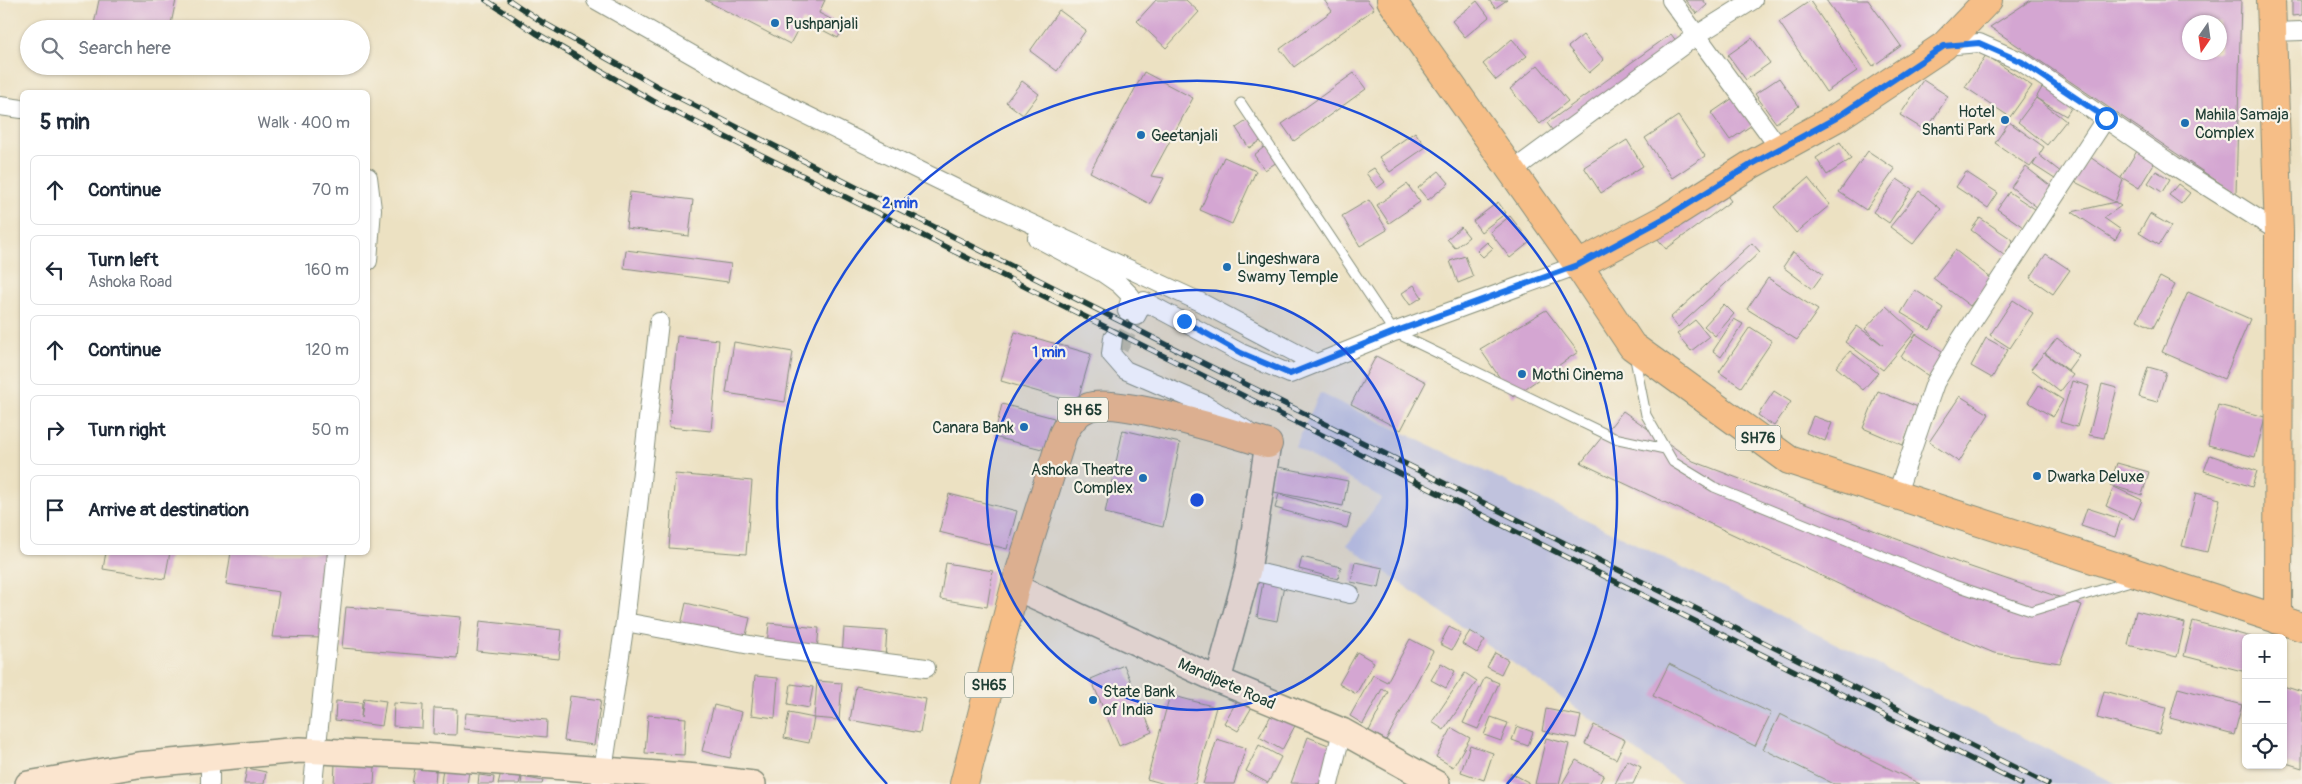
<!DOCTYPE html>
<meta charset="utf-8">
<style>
:root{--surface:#fff;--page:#f2f2f3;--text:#1f2937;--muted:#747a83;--line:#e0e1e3}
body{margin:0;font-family:Pangolin,sans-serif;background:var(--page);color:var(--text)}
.controls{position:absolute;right:15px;bottom:15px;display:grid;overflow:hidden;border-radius:8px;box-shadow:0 1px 4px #0004}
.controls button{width:45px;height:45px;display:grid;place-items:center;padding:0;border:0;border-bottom:1px solid var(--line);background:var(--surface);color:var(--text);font:25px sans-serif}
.compass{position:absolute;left:2182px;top:15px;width:45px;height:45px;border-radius:50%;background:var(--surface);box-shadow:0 1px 4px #0004;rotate:193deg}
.stop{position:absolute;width:15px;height:15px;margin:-11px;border:4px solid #1a73e8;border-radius:50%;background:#fff}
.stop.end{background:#1a73e8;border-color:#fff;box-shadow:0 1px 5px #0008}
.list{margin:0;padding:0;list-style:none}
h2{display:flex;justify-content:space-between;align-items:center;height:65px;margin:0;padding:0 20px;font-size:21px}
h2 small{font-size:16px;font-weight:400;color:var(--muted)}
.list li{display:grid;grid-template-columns:32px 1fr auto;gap:15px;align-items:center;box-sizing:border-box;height:70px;margin:0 10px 10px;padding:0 10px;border:1px solid var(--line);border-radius:8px}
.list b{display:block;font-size:19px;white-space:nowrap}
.list p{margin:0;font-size:16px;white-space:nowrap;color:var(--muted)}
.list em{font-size:16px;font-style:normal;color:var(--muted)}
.icon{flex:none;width:28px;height:28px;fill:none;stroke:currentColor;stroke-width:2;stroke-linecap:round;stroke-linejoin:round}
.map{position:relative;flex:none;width:2302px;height:784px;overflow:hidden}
.search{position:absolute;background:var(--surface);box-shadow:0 1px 4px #0004;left:20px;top:20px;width:350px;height:55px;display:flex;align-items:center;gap:12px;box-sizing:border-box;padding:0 18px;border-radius:28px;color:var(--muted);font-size:19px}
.panel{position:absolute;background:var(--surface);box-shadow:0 1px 4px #0004;left:20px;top:90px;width:350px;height:465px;border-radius:8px}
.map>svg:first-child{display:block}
</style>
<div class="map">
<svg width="2302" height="784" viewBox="0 0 2302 784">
<rect width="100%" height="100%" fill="#f7f3e8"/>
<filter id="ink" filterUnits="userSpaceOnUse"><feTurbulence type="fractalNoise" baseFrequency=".02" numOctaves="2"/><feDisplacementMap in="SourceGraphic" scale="10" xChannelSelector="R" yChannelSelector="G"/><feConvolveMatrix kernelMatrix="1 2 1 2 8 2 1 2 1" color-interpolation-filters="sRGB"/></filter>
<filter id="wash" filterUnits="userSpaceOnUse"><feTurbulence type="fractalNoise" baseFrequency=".0096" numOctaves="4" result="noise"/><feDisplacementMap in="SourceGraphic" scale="20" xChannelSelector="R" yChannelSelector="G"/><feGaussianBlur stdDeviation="1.12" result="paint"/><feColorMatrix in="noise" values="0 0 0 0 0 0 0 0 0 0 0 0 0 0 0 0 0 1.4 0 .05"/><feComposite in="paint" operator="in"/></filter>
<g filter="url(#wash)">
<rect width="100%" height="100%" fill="#ece1c2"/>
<path fill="#c0c2dd" d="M 1320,393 L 1602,527 L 2117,784 L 1683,784 L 1347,545 L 1382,498 L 1295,447 Z"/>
<g id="blocks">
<path fill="#d4a6d2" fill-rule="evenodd" d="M 99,0 L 176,0 L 170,29 L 93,29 Z
M 705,0 L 825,0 L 819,13 L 844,26 L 838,38 L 803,20 L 790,44 Z
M 1156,0 L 1186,0 L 1199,12 L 1166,48 L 1137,21 Z
M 1324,0 L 1367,0 L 1374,9 L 1294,67 L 1280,49 L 1332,11 Z
M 1489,0 L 1507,0 L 1495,8 Z
M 1685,0 L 1703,0 L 1707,5 L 1697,14 Z
M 1826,0 L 1868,0 L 1901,46 L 1873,66 Z
M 2031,0 L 2241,0 L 2236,194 L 1990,27 ZM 2190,22 L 2220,22 L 2220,52 L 2190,52 Z
M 2292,0 L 2302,0 L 2302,15 L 2292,16 Z
M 1477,1 L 1489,17 L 1465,37 L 1452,21 Z
M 1810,1 L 1857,71 L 1826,92 L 1779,22 Z
M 1059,10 L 1086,30 L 1057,71 L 1030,51 Z
M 1671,34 L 1685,53 L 1561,142 L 1547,123 Z
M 1583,35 L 1604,60 L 1589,73 L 1568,47 Z
M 1752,38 L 1770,63 L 1746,80 L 1728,55 Z
M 1512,39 L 1527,56 L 1496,80 L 1483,64 Z
M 1986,55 L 2032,86 L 2010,117 L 1965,87 Z
M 1538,65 L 1568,101 L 1540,124 L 1510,89 Z
M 1144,72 L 1193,98 L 1151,176 L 1164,178 L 1150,204 L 1090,172 Z
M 1354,73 L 1366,89 L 1294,141 L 1282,124 Z
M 1779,78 L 1799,106 L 1776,123 L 1755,94 Z
M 1923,80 L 1948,96 L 1926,131 L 1900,115 Z
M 1022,81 L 1039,94 L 1023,115 L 1006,102 Z
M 2044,84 L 2075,102 L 2066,116 L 2036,98 Z
M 1733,98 L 1752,125 L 1730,140 L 1711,113 Z
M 2036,98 L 2066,121 L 2047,145 L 2018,122 Z
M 1254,116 L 1267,137 L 1249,148 L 1236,128 Z
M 1678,116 L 1705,156 L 1672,178 L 1645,138 Z
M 2009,122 L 2044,147 L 2039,155 L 2062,173 L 2058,181 L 2033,165 L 2037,158 L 2030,167 L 1995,143 Z
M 1415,132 L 1426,147 L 1390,172 L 1379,157 Z
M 1627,140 L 1643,166 L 1601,193 L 1584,167 Z
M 1840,142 L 1851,159 L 1827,175 L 1816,158 Z
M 1268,144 L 1280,160 L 1265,170 L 1254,155 Z
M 1868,151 L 1895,169 L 1866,210 L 1839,192 Z
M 2137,151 L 2155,162 L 2139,188 L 2121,177 Z
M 1224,157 L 1256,171 L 1232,224 L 1200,210 Z
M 2090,157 L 2123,180 L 2115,202 L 2073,181 Z
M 2026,167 L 2053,188 L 2038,208 L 2011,187 Z
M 1374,168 L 1385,182 L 1377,188 L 1366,173 Z
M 1439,171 L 1449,183 L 1428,200 L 1418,188 Z
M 2156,171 L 2170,179 L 2162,192 L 2148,183 Z
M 1966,172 L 1998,193 L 1988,208 L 1956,187 Z
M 1808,178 L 1830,205 L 1796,233 L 1774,207 Z
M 1897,179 L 1912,189 L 1889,223 L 1873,212 Z
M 1407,184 L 1420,202 L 1389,223 L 1377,205 Z
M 2178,184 L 2190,193 L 2181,204 L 2169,195 Z
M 1722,189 L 1731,201 L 1666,249 L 1657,238 Z
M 1919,191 L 1941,209 L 1913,244 L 1890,227 Z
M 630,192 L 693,200 L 689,236 L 626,228 Z
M 2009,192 L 2038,211 L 2026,229 L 1997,209 Z
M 1369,200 L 1387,230 L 1360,246 L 1342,216 Z
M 1498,202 L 1506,213 L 1481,232 L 1473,221 Z
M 2115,202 L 2121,206 L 2104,218 L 2121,230 L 2115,240 L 2072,212 Z
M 2150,214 L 2171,226 L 2159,245 L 2139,233 Z
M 1510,216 L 1530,242 L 1510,258 L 1490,232 Z
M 1980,218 L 2013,240 L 2005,256 L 1971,230 Z
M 1461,227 L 1469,237 L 1455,248 L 1447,239 Z
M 1487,242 L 1493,248 L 1483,257 L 1477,251 Z
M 1752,243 L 1760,252 L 1678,327 L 1670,318 Z
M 626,250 L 731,264 L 728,282 L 624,268 Z
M 1955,250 L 1992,279 L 1970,306 L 1933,278 Z
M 1793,252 L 1823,274 L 1812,289 L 1783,267 Z
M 2046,254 L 2070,270 L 2053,294 L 2030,278 Z
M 1465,256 L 1473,277 L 1458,283 L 1450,261 Z
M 2160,277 L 2175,285 L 2153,328 L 2137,320 Z
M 1768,278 L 1818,310 L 1797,340 L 1747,309 Z
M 1414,285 L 1422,297 L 1410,305 L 1402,293 Z
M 1915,290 L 1943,308 L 1930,330 L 1901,313 Z
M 2188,292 L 2250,319 L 2224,379 L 2162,352 Z
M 2013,300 L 2033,313 L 2010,348 L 1990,335 Z
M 1724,304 L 1734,314 L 1715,336 L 1704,326 Z
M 1886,306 L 1915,332 L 1883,370 L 1845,342 L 1857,326 L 1883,345 L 1865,329 Z
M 1546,310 L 1578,352 L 1513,397 L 1480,349 Z
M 1734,319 L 1743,324 L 1721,357 L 1713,351 Z
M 1695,320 L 1709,337 L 1691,351 L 1677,334 Z
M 1750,327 L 1772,341 L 1741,387 L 1719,372 Z
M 1015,332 L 1091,354 L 1077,403 L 1001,381 Z
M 1916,334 L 1945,353 L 1930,377 L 1901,357 Z
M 677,336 L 719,340 L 711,431 L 669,427 Z
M 1986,338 L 2008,350 L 1992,378 L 1971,366 Z
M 2057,338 L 2079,355 L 2068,370 L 2045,353 Z
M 734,342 L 793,352 L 785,402 L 726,393 Z
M 1850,351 L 1878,373 L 1863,390 L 1836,367 Z
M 2044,353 L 2073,375 L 2060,392 L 2031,369 Z
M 1376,356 L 1426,382 L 1401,430 L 1351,404 Z
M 2148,367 L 2166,372 L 2157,402 L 2139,397 Z
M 2072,381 L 2089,386 L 2077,427 L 2060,422 Z
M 2102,384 L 2117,388 L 2104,438 L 2089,435 Z
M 2039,385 L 2063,400 L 2053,417 L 2028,402 Z
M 1774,391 L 1791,402 L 1774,426 L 1758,415 Z
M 1878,391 L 1918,407 L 1903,445 L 1863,428 Z
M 1960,396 L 1989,414 L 1959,462 L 1929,442 Z
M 1002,404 L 1054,418 L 1046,450 L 994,437 Z
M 2218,405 L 2265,417 L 2255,457 L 2208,445 Z
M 1623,411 L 1693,461 L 1962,564 L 2082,605 L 2060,663 L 1994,653 L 1913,619 L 1581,463 Z
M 1813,416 L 1832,423 L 1825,441 L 1806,433 Z
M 1123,430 L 1180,443 L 1163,527 L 1105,513 Z
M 2210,455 L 2257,471 L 2252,487 L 2204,471 Z
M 2117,463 L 2149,472 L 2142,495 L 2110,485 Z
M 1274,466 L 1348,481 L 1343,506 L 1269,491 Z
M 675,474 L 752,481 L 746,554 L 669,548 Z
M 2114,487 L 2142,500 L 2134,519 L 2106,506 Z
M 2196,493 L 2220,499 L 2207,552 L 2182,546 Z
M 949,494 L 1017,511 L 1007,549 L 939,532 Z
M 1279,494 L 1351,514 L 1347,528 L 1275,508 Z
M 2087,508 L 2121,519 L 2115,537 L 2081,526 Z
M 106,552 L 170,552 L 165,579 L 103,569 Z
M 231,552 L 337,552 L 323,638 L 272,637 L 279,592 L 226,584 Z
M 1302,557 L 1341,567 L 1338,579 L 1299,569 Z
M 1355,562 L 1383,568 L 1379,588 L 1351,582 Z
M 946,563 L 993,571 L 987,607 L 940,599 Z
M 1264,576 L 1285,580 L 1277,621 L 1257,617 Z
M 686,603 L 750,618 L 744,644 L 680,629 Z
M 346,607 L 461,617 L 457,658 L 342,648 Z
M 2136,611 L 2185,623 L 2177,657 L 2128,645 Z
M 480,621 L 562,630 L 559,659 L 477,651 Z
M 2193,621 L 2251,637 L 2246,638 L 2246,672 L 2184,656 Z
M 769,623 L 819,628 L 817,651 L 767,646 Z
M 1449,627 L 1461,633 L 1452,650 L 1440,644 Z
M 844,628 L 887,631 L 885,659 L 842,656 Z
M 1470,631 L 1485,640 L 1477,653 L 1462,644 Z
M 1410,639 L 1433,651 L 1386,740 L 1369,731 L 1388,692 L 1382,689 L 1363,724 L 1350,716 L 1373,675 L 1387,682 Z
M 1357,652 L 1374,662 L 1356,694 L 1339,684 Z
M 1495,653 L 1508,660 L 1501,674 L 1487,667 Z
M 1441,663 L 1455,671 L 1446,688 L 1431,680 Z
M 1669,664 L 1771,713 L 1755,746 L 1653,696 Z
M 1124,665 L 1152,732 L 1119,746 L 1091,679 Z
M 1465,673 L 1477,681 L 1444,730 L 1432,722 Z
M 755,676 L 778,678 L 775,718 L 751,715 Z
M 1485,677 L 1499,683 L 1478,729 L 1463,723 Z
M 817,681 L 842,683 L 839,720 L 814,718 L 809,743 L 784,738 L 789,713 L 814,718 Z
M 791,684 L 813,687 L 809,708 L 788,704 Z
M 856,686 L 926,699 L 920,733 L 850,720 Z
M 2283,686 L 2302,692 L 2302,768 L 2283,762 Z
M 2178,688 L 2242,705 L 2234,735 L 2170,718 Z
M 2104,691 L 2166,708 L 2159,734 L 2097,718 Z
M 1170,695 L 1216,707 L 1195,784 L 1165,784 L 1147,779 Z
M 570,696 L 601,700 L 594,745 L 564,741 Z
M 364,698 L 386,701 L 382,726 L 335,720 L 336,701 L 362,703 L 361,718 Z
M 1238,699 L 1252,707 L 1238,731 L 1224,723 Z
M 394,703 L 423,705 L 422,728 L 393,726 Z
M 714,705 L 742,712 L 730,758 L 702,751 Z
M 434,708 L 457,709 L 456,735 L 433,734 Z
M 1546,709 L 1581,716 L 1576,738 L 1542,731 Z
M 1274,710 L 1297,722 L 1282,750 L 1259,737 Z
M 466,713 L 547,720 L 546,737 L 464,729 Z
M 1780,714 L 1920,784 L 1834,784 L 1763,749 Z
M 648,715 L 686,718 L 684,755 L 645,753 Z
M 1491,717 L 1508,723 L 1501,741 L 1484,735 Z
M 1594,725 L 1625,740 L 1616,759 L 1585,744 Z
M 1517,726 L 1533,732 L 1528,746 L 1512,740 Z
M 1452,728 L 1470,738 L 1453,767 L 1436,757 Z
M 1308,737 L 1336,748 L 1323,784 L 1291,783 Z
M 1546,738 L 1569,744 L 1559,784 L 1535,784 Z
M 1217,739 L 1246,748 L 1234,784 L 1203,784 Z
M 1259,745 L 1281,757 L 1268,783 L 1246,771 Z
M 1470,745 L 1493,753 L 1484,780 L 1461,772 Z
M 1576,760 L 1604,775 L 1599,784 L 1562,784 Z
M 1627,760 L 1641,767 L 1633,784 L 1615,784 Z
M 335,763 L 375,767 L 374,784 L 334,784 Z
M 247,768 L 266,772 L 264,784 L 244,784 Z
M 415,768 L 436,771 L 435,784 L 412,784 Z
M 443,768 L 469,772 L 467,784 L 441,784 Z
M 501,772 L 521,777 L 519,784 L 498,784 Z
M 1511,773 L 1528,782 L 1528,784 L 1505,784 Z
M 479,775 L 494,777 L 493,784 L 478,784 Z
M 522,777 L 543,781 L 542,784 L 521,784 Z"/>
</g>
</g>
<g filter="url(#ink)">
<use href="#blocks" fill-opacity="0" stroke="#868f7b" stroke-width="1"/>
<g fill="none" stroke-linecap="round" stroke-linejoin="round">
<path stroke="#c3c0a6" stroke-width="18" stroke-dasharray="18 9" stroke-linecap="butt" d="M 1119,348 L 1136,316"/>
<g stroke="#868f7b" stroke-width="11">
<path id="lane" d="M 1241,103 L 1394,332 L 1614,438 L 1665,449
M 1634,354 L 1646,415 L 1673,462 L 1714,487 L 1954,585 L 2031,611 L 2134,580"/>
</g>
<g stroke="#868f7b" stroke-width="20">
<path id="street" d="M 596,0 L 747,86 L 959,190 L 1200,302 L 1315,363
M 1671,0 L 1780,149
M 2272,32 L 2302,31
M 1944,46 L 1979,43 L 2022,62 L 2173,165 L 2279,232
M 0,106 L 22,109
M 1512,171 L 1697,35 L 1753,0
M 368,177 L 372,209 L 368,261
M 1037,238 L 1103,273 L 1119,284 L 1131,296 L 1127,311
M 1136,316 L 1144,301 L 1241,353 L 1290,374 L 1394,332 L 1578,265
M 1113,338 L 1111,354 L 1125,370 L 1204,404 L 1246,430
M 1896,496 L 1935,383 L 1959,342 L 2106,118
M 1248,570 L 1350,594
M 625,622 L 761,647 L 926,668
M 210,759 L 210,784
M 313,784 L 337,552
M 601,784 L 625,622 L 659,322
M 1329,784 L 1342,731"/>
</g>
<g stroke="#868f7b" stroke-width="28">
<path id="secondary" d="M 1015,587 L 1218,680 L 1342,731 L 1437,784
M 1218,680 L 1248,570 L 1268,444
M 28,784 L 138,765 L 300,750 L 421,756 L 604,770 L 698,777 L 753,784"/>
</g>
<g stroke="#868f7b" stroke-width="30">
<path id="primary" d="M 1391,0 L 1578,265 L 1632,346 L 1789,460 L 2302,627
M 2271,0 L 2279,232 L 2278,620
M 1578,265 L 1665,219 L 1752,164 L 1836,118 L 1944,46 L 1988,0
M 964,784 L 1015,587 L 1063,434 C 1069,422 1076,412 1089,407 C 1116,397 1235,434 1268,444"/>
</g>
<use href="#lane" stroke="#fff" stroke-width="9"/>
<use href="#street" stroke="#fff" stroke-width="18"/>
<use href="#secondary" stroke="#fbe5cf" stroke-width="25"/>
<use href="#primary" stroke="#f6be87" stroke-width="28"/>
<g stroke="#1f3d34" stroke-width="5.5">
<path id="rail" d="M 486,0 L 536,33 L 653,101 L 2021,784
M 509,0 L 542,22 L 660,88 L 1191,357 L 2048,784"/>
</g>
<use href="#rail" stroke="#f7f3e8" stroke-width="4" stroke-dasharray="11" stroke-linecap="butt"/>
</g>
</g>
<g fill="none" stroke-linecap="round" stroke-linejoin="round" filter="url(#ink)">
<path stroke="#1a73e8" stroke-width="6" d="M 1184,321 L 1241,353 L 1290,374 L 1394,332 L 1578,265 L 1665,218 L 1752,164 L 1836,118 L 1944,46 L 1979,43 L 2022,62 L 2106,118"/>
</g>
<circle cx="1197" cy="500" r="210" fill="#1d4ed8" fill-opacity=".12"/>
<g fill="none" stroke="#1d4ed8" stroke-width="2.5">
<circle cx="1197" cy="500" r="210"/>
<path d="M887 784A420 420 0 1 1 1507 784"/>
</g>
<g fill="#1f6fb2" stroke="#f7f3e8" stroke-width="2">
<circle cx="775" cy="23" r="5"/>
<circle cx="2005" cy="120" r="5"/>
<circle cx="2185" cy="123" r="5"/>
<circle cx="1141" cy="135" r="5"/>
<circle cx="1227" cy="267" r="5"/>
<circle cx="1522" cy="374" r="5"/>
<circle cx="1024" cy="427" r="5"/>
<circle cx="2037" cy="476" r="5"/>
<circle cx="1143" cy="478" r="5"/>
<circle cx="1093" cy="700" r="5"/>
</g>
<g text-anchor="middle" stroke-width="4.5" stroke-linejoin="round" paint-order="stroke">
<g fill="#f7f3e8" stroke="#60746a" stroke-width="1">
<rect x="1058" y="397.5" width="50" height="25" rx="4"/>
<rect x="1735.5" y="425.5" width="45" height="25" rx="4"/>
<rect x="965" y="672.5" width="48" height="25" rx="4"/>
</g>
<g font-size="15" font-weight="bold" fill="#1f3d34">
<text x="1083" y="415">SH 65</text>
<text x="1758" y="443">SH76</text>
<text x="989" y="690">SH65</text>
</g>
<g font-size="16" fill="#1f3d34" stroke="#f7f3e8" text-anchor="start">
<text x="785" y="29">Pushpanjali</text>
<text x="1995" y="117" text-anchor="end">Hotel<tspan x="1995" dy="18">Shanti Park</tspan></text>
<text x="2195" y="120">Mahila Samaja<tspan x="2195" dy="18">Complex</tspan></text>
<text x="1151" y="141">Geetanjali</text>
<text x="1237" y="264">Lingeshwara<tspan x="1237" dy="18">Swamy Temple</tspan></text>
<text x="1532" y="380">Mothi Cinema</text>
<text x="1014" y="433" text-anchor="end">Canara Bank</text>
<text x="1133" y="475" text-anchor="end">Ashoka Theatre<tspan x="1133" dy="18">Complex</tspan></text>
<text x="2047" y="482">Dwarka Deluxe</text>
<text x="1103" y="697">State Bank<tspan x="1103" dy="18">of India</tspan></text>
</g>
<g font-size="16" fill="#1f3d34" stroke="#f7f3e8">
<text transform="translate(1227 683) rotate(24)" y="6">Mandipete Road</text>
</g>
</g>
<circle cx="1197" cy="500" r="8" fill="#1d4ed8" stroke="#f7f3e8" stroke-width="2.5"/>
<g font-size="15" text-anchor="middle" font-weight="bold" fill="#1d4ed8" stroke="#f7f3e8" stroke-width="4.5" stroke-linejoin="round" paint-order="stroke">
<text x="900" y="208">2 min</text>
<text x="1049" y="357">1 min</text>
</g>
</svg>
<div class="controls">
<button>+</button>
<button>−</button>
<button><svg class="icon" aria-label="locate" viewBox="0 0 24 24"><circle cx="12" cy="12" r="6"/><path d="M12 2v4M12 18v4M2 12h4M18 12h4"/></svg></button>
</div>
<svg class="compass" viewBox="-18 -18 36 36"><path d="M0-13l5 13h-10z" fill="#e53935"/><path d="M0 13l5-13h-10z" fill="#747a83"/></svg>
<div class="stop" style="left:2106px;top:118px"></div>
<div class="stop end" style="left:1184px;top:321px"></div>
<div class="search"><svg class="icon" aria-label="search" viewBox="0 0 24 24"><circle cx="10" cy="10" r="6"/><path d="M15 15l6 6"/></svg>Search here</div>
<section class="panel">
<h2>5 min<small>Walk · 400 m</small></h2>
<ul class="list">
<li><svg class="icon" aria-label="ahead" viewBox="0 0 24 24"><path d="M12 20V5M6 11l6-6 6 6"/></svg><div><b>Continue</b></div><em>70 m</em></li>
<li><svg class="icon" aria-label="left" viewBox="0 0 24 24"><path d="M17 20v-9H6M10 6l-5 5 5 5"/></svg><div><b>Turn left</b><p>Ashoka Road</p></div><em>160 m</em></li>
<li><svg class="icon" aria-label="ahead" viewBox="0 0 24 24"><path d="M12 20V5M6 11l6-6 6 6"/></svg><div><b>Continue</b></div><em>120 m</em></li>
<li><svg class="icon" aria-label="right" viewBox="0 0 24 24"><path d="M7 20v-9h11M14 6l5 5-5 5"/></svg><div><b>Turn right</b></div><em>50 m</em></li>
<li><svg class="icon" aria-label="arrive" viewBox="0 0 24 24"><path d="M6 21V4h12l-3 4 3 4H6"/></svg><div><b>Arrive at destination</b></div></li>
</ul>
</section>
</div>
